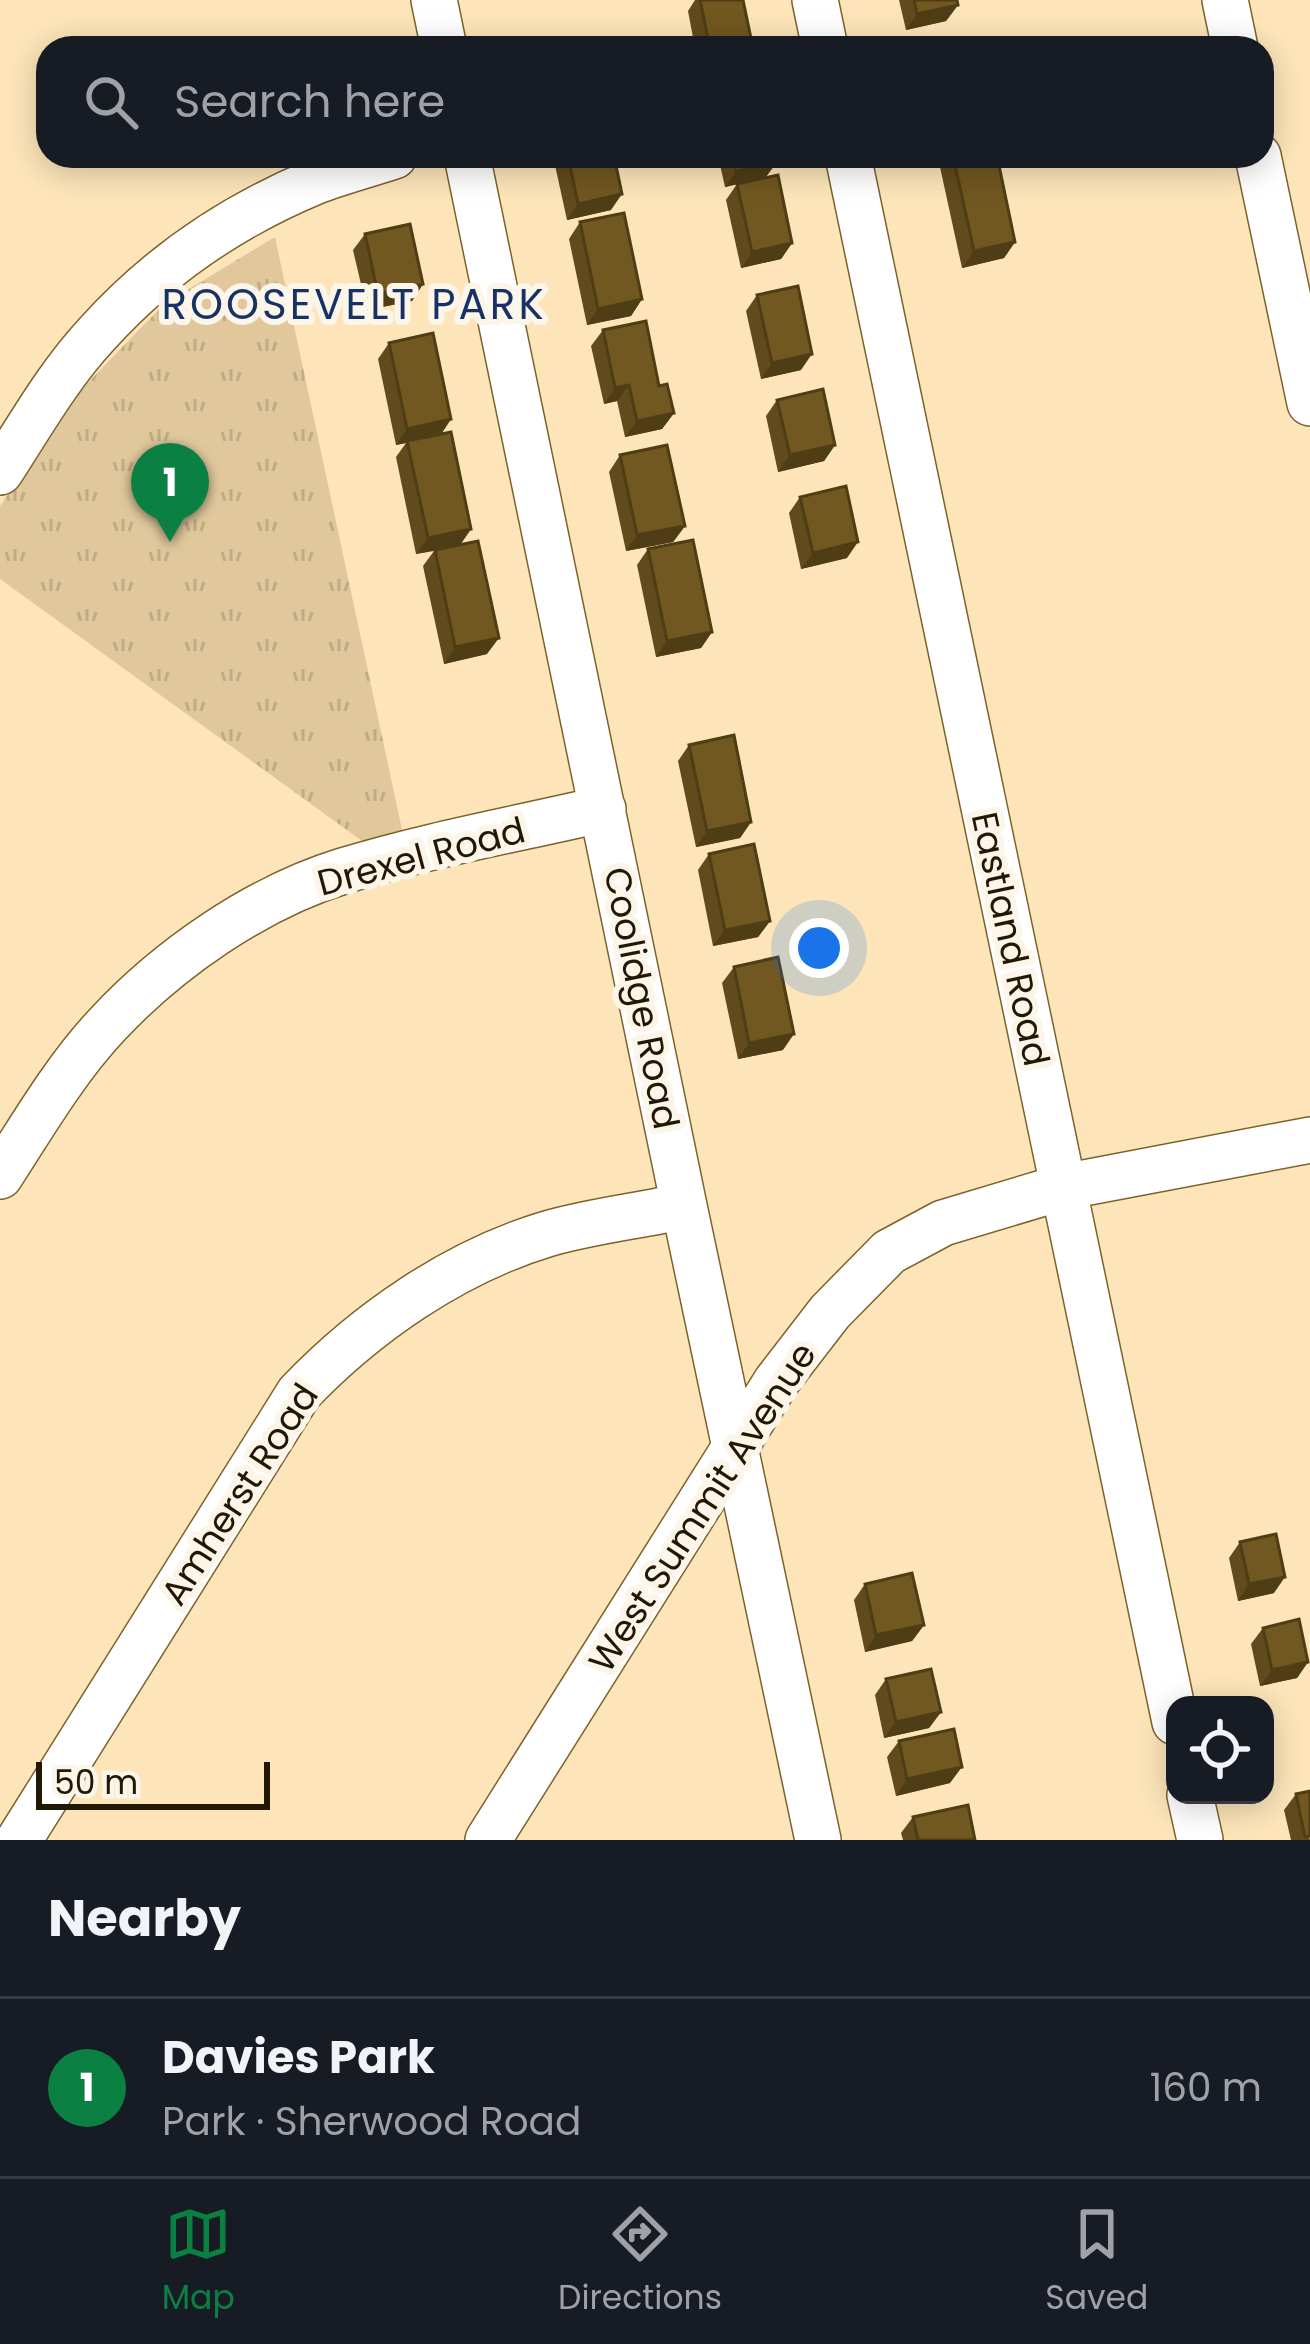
<!DOCTYPE html>
<meta charset="utf-8">
<style>
:root{--surface:#171b24;--page:#20242c;--text:#f1f3f6;--muted:#9ea1a6;--line:#363941;--accent:#0b8043}
body{margin:0;font-family:Poppins,sans-serif;background:var(--page);color:var(--text)}
.controls{position:absolute;right:36px;bottom:36px;display:grid;overflow:hidden;border-radius:24px;box-shadow:0 6px 30px #0003}
.controls button{width:108px;height:108px;display:grid;place-items:center;padding:0;border:0;border-bottom:3px solid var(--line);background:var(--surface);color:var(--text);font:60px sans-serif}
.scale{position:absolute;left:36px;bottom:30px;width:234px;box-sizing:border-box;padding-left:12px;border:6px solid #221702;border-top:0;font-size:33px;line-height:42px;white-space:nowrap;color:#221702;-webkit-text-stroke:9px #fbf5ea;paint-order:stroke}
.you{position:absolute;left:819px;top:948px;width:42px;height:42px;margin:-30px;border:9px solid #fff;border-radius:50%;background:#1a73e8;box-shadow:0 0 0 18px #1a73e833}
.badge{display:grid;place-items:center;width:78px;height:78px;border-radius:50%;background:var(--accent);color:#fff;font-size:39px;font-weight:700}
.pin{position:absolute;translate:-50% -99px;filter:drop-shadow(0 3px 6px #0008)}
.pin::after{content:'';position:absolute;top:63px;width:42px;height:36px;background:inherit;clip-path:polygon(0 0,100% 0,50% 100%)}
.list{margin:0;padding:0;list-style:none}
h2{display:flex;justify-content:space-between;align-items:center;height:156px;margin:0;padding:0 48px;font-size:51px}
h2 small{font-size:39px;font-weight:400;color:var(--muted)}
.list li{display:grid;grid-template-columns:78px 1fr auto;gap:36px;align-items:center;box-sizing:border-box;height:180px;padding:0 48px;border-top:3px solid var(--line)}
.list b{display:block;font-size:45px;white-space:nowrap}
.list p{margin:0;font-size:39px;white-space:nowrap;color:var(--muted)}
.list em{font-size:39px;font-style:normal;color:var(--muted)}
.icon{flex:none;width:66px;height:66px;fill:none;stroke:currentColor;stroke-width:2;stroke-linecap:round;stroke-linejoin:round}
.map{position:relative;flex:none;width:1310px;height:1840px;overflow:hidden}
.search{position:absolute;background:var(--surface);box-shadow:0 6px 30px #0003;left:36px;right:36px;top:36px;height:132px;display:flex;align-items:center;gap:30px;box-sizing:border-box;padding:0 42px;border-radius:36px;color:var(--muted);font-size:45px}
.sheet{height:336px;background:var(--surface)}
nav{display:flex;justify-content:space-around;align-items:center;box-sizing:border-box;height:168px;border-top:3px solid var(--line);background:var(--surface);font-size:33px;color:var(--muted)}
nav a{display:grid;justify-items:center;gap:6px}
nav .on{color:var(--accent)}
.map>svg:first-child{display:block}
</style>
<div class="map">
<svg width="1310" height="1840" viewBox="0 0 1310 1840">
<defs>
<pattern id="park-tufts" width="24" height="20" patternUnits="userSpaceOnUse" patternTransform="scale(3)"><rect width="24" height="20" fill="#e0c89c"/><path d="M3 7l-1-3M5 7V3M7 7l1-3M15 17l-1-3M17 17v-4M19 17l1-3" fill="none" stroke="#c0ab85"/></pattern>
</defs>
<rect width="100%" height="100%" fill="#fde5b9"/>
<path fill="url(#park-tufts)" d="M 275,237 L 404,839 L 369,846 L 0,579 L 0,506 L 74,397 L 164,304 Z"/>
<g fill="none" stroke-linecap="round" stroke-linejoin="round">
<g stroke="#7d622c" stroke-width="48">
<path id="minor" d="M 434,0 L 444,48
M 815,0 L 825,48
M 1225,0 L 1235,48
M 467,156 L 684,1206 L 818,1840
M 848,156 L 1175,1722
M 1258,156 L 1310,403
M 0,472 C 30,426 58,376 96,335 C 157,267 230,217 314,182 C 340,172 367,165 394,156
M 0,1176 C 33,1125 65,1070 106,1026 C 168,959 256,898 343,871 C 428,845 517,829 603,809
M 1190,1795 L 1200,1840
M 19,1840 L 299,1393 C 366,1323 454,1262 547,1234 C 591,1221 639,1216 684,1206
M 488,1840 L 776,1382 L 830,1312 L 889,1252 L 943,1223 L 1063,1187 L 1310,1140"/>
</g>
<use href="#minor" stroke="#fff" stroke-width="45"/>
</g>
<path fill="#614b1c" d="M 695,0 L 743,0 L 753,48 L 695,48 L 688,11 Z
M 899,0 L 957,0 L 958,5 L 946,21 L 906,30 Z
M 553,156 L 614,156 L 611,210 L 567,220 Z
M 718,156 L 775,156 L 777,162 L 765,178 L 792,243 L 781,259 L 741,268 L 726,200 L 737,184 L 725,187 Z
M 948,156 L 997,156 L 1015,242 L 1004,258 L 962,268 L 940,167 Z
M 580,222 L 642,299 L 631,316 L 587,325 L 569,239 Z
M 365,234 L 423,284 L 412,301 L 367,310 L 353,250 Z
M 757,295 L 801,370 L 761,379 L 746,311 Z
M 603,330 L 659,386 L 674,413 L 662,429 L 625,437 L 617,401 L 604,404 L 591,346 Z
M 389,343 L 451,419 L 441,434 L 471,529 L 460,545 L 487,654 L 444,664 L 423,566 L 434,551 L 416,554 L 396,457 L 406,443 L 396,445 L 378,359 Z
M 777,400 L 835,445 L 824,461 L 778,472 L 766,416 Z
M 620,455 L 685,526 L 673,542 L 626,551 L 609,472 Z
M 800,497 L 847,558 L 801,569 L 789,513 Z
M 648,549 L 712,632 L 701,648 L 656,657 L 637,565 Z
M 689,745 L 751,822 L 740,838 L 696,847 L 678,761 Z
M 709,854 L 770,921 L 758,937 L 713,946 L 698,870 Z
M 734,967 L 783,1050 L 738,1059 L 722,983 Z
M 1240,1542 L 1274,1593 L 1238,1601 L 1229,1558 Z
M 865,1584 L 924,1625 L 912,1641 L 865,1652 L 854,1600 Z
M 1263,1628 L 1308,1662 L 1297,1678 L 1260,1686 L 1251,1644 Z
M 886,1679 L 941,1712 L 929,1728 L 884,1738 L 875,1695 Z
M 899,1741 L 950,1783 L 896,1796 L 887,1757 Z
M 1296,1794 L 1310,1840 L 1291,1840 L 1284,1810 Z
M 913,1817 L 975,1840 L 903,1840 L 901,1833 Z"/>
<path fill="#4f3d16" d="M 958,5 L 946,21 L 906,30 L 917,14 Z
M 777,162 L 765,178 L 725,187 L 736,171 Z
M 622,194 L 611,210 L 567,220 L 578,204 Z
M 1015,242 L 1004,258 L 962,268 L 974,251 Z
M 792,243 L 781,259 L 741,268 L 752,252 Z
M 423,284 L 412,301 L 367,310 L 378,294 Z
M 642,299 L 631,316 L 587,325 L 598,309 Z
M 812,354 L 801,370 L 761,379 L 772,363 Z
M 629,385 L 617,401 L 604,404 L 615,388 Z
M 674,413 L 662,429 L 625,437 L 637,421 Z
M 451,419 L 440,436 L 396,445 L 407,429 Z
M 835,445 L 824,461 L 778,472 L 790,455 Z
M 685,526 L 673,542 L 626,551 L 637,535 Z
M 471,529 L 460,545 L 416,554 L 428,538 Z
M 858,542 L 847,558 L 801,569 L 813,553 Z
M 712,632 L 701,648 L 656,657 L 667,641 Z
M 499,638 L 487,654 L 444,664 L 455,647 Z
M 751,822 L 740,838 L 696,847 L 707,831 Z
M 770,921 L 758,937 L 713,946 L 725,930 Z
M 794,1034 L 783,1050 L 738,1059 L 749,1043 Z
M 1285,1577 L 1274,1593 L 1238,1601 L 1249,1584 Z
M 924,1625 L 912,1641 L 865,1652 L 876,1635 Z
M 1308,1662 L 1297,1678 L 1260,1686 L 1272,1670 Z
M 941,1712 L 929,1728 L 884,1738 L 896,1722 Z
M 962,1767 L 950,1783 L 896,1796 L 907,1779 Z"/>
<path fill="#715720" stroke="#4f3d16" stroke-width="3" d="M 700,0 L 743,0 L 753,48 L 710,48 Z
M 914,0 L 957,0 L 958,5 L 917,14 Z
M 568,156 L 614,156 L 622,194 L 578,204 Z
M 733,156 L 775,156 L 777,162 L 736,171 Z
M 953,156 L 997,156 L 1015,242 L 974,251 Z
M 778,175 L 792,243 L 752,252 L 737,184 Z
M 624,213 L 642,299 L 598,309 L 580,222 Z
M 410,224 L 423,284 L 378,294 L 365,234 Z
M 798,286 L 812,354 L 772,363 L 757,295 Z
M 646,321 L 659,386 L 667,384 L 674,413 L 637,421 L 629,385 L 615,388 L 603,330 Z
M 433,333 L 451,419 L 407,429 L 389,343 Z
M 823,389 L 835,445 L 790,455 L 777,400 Z
M 451,432 L 471,529 L 428,538 L 407,441 Z
M 667,445 L 685,526 L 637,535 L 620,455 Z
M 846,486 L 858,542 L 813,553 L 800,497 Z
M 693,540 L 712,632 L 667,641 L 648,549 Z
M 478,541 L 499,638 L 455,647 L 435,550 Z
M 734,735 L 751,822 L 707,831 L 689,745 Z
M 754,844 L 770,921 L 725,930 L 709,854 Z
M 778,957 L 794,1034 L 749,1043 L 734,967 Z
M 1276,1534 L 1285,1577 L 1249,1584 L 1240,1542 Z
M 912,1573 L 924,1625 L 876,1635 L 865,1584 Z
M 1299,1619 L 1308,1662 L 1272,1670 L 1263,1628 Z
M 931,1669 L 941,1712 L 896,1722 L 886,1679 Z
M 954,1729 L 962,1767 L 907,1779 L 899,1741 Z
M 1310,1791 L 1310,1836 L 1305,1837 L 1296,1794 Z
M 968,1805 L 975,1840 L 918,1840 L 913,1817 Z"/>
<g text-anchor="middle" stroke-width="12" stroke-linejoin="round" paint-order="stroke">
<g font-size="36" fill="#221702" stroke="#fbf5ea">
<text transform="translate(421 856) rotate(-15)" y="13">Drexel Road</text>
<text transform="translate(1011 939) rotate(78)" y="13">Eastland Road</text>
<text transform="translate(642 998) rotate(79)" y="13">Coolidge Road</text>
<text transform="translate(239 1494) rotate(-57)" y="13">Amherst Road</text>
<text transform="translate(702 1507) rotate(-57)" y="13">West Summit Avenue</text>
</g>
<g font-size="42" letter-spacing="3" fill="#173167" stroke="#fbf5ea">
<text x="354" y="319">ROOSEVELT PARK</text>
</g>
</g>
</svg>
<div class="controls">
<button><svg class="icon" aria-label="locate" viewBox="0 0 24 24"><circle cx="12" cy="12" r="6"/><path d="M12 2v4M12 18v4M2 12h4M18 12h4"/></svg></button>
</div>
<div class="scale">50 m</div>
<div class="you"></div>
<div class="pin badge" style="left:170px;top:542px">1</div>
<div class="search"><svg class="icon" aria-label="search" viewBox="0 0 24 24"><circle cx="10" cy="10" r="6"/><path d="M15 15l6 6"/></svg>Search here</div>
</div>
<section class="sheet">
<h2>Nearby<small></small></h2>
<ul class="list">
<li><span class="badge">1</span><div><b>Davies Park</b><p>Park · Sherwood Road</p></div><em>160 m</em></li>
</ul>
</section>
<nav>
<a class="on"><svg class="icon" aria-label="map" viewBox="0 0 24 24"><path d="M3 6l6-2 6 2 6-2v14l-6 2-6-2-6 2zM9 4v14M15 6v14"/></svg>Map</a>
<a><svg class="icon" aria-label="directions" viewBox="0 0 24 24"><path d="M12 3l9 9-9 9-9-9zM9 14v-3h6M13 9l2 2-2 2"/></svg>Directions</a>
<a><svg class="icon" aria-label="saved" viewBox="0 0 24 24"><path d="M7 4h10v16l-5-4-5 4z"/></svg>Saved</a>
</nav>
